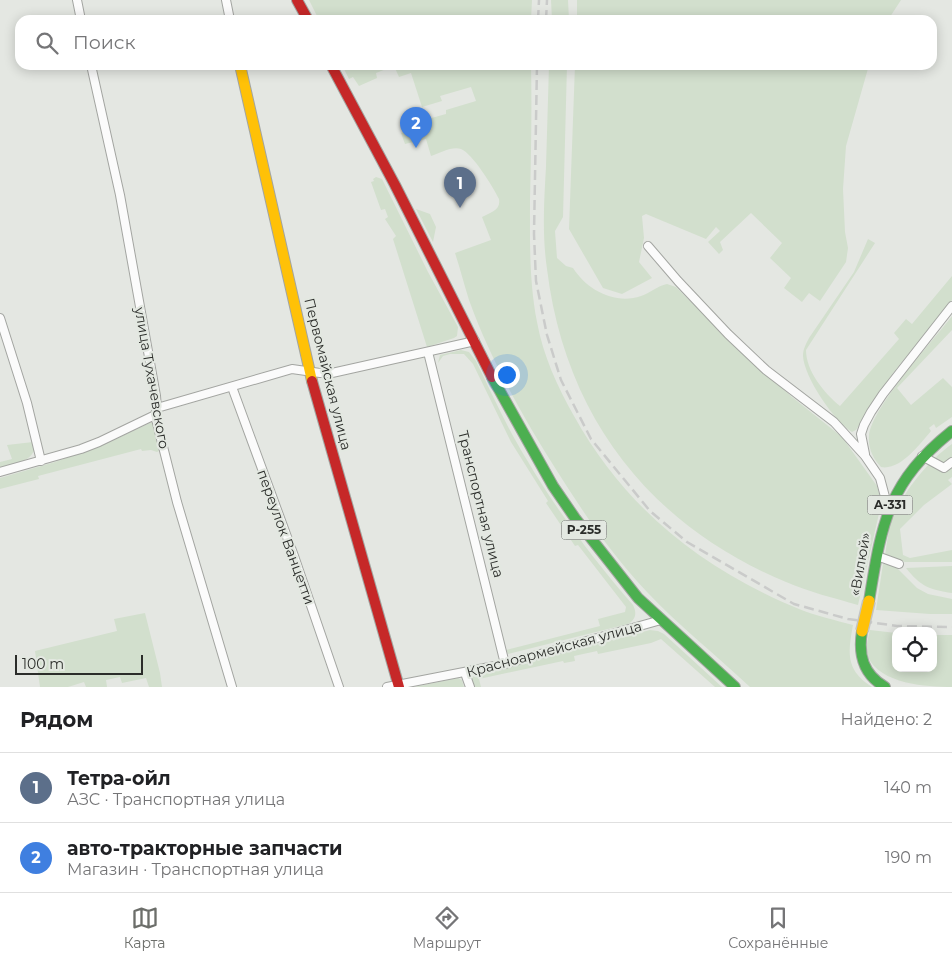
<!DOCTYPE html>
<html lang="ru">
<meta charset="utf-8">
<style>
:root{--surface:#fff;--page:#f6f6f6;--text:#202124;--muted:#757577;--line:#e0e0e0;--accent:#6c6e6a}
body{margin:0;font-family:Montserrat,sans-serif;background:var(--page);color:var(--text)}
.controls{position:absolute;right:15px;bottom:15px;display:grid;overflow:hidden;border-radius:10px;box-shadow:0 2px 12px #0003}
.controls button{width:45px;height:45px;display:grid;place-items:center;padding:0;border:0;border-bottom:1px solid var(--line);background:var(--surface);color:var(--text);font:25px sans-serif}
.scale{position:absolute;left:15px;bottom:12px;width:128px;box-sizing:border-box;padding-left:5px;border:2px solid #2b2d2a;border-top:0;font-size:14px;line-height:18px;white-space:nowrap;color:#2b2d2a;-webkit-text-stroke:4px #e3e8e1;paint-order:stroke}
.you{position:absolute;left:506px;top:374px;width:18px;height:18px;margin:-12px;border:4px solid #fff;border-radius:50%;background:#1a73e8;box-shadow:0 0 0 8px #1a73e833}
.badge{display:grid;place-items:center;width:32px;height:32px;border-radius:50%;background:var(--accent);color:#fff;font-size:16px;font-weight:700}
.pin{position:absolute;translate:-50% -41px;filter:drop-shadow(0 1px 2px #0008)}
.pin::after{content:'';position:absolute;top:26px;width:18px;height:15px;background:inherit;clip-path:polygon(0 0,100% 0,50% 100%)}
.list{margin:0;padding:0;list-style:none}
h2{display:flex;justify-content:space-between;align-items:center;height:65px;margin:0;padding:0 20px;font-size:21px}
h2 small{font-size:16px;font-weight:400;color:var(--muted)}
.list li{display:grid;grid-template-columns:32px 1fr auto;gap:15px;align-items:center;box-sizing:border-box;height:70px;padding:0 20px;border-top:1px solid var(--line)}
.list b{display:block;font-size:19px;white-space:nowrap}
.list p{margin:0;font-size:16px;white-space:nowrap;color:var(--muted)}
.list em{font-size:16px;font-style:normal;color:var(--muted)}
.icon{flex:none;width:28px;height:28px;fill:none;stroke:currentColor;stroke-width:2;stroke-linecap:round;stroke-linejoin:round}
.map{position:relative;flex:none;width:952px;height:687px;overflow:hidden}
.search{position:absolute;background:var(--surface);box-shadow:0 2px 12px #0003;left:15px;right:15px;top:15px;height:55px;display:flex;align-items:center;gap:12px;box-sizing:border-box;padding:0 18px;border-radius:15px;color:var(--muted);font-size:19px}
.sheet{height:205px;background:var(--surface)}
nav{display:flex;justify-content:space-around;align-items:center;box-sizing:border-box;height:70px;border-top:1px solid var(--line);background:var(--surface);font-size:14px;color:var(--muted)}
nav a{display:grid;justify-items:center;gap:2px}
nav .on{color:var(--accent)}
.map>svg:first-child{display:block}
</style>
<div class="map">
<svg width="952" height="687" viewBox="0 0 952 687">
<rect width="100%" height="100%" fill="#e4e7e2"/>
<path fill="#d2dfcd" d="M 309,0 L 532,0 L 531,20 L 319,20 Z
M 551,0 L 568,0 L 569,20 L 552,20 Z
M 577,0 L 901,0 L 888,20 L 577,20 Z
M 342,65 L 531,65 C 532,110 531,156 530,201 C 530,242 529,281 537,322 C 543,355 557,386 574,416 C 625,508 702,569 799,609 C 816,616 835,620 853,625 C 848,652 845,670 872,687 L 750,687 C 716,655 679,626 647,592 C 613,556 584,514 557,471 C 523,417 491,361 469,300 C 464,284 460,268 455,253 L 491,240 L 482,217 C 491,212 501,210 499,199 C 493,187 473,154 461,149 C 452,146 440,153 431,156 L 426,139 L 405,144 L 401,133 L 425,125 L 424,120 L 446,114 L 446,110 L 476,101 L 471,87 L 440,96 L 442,101 L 422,107 L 411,73 L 399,77 L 394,66 L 376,73 L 377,78 L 359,86 L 353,77 L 349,79 Z
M 549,65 L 567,65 L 563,217 L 555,231 L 557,258 L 566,266 L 573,268 C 587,290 615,305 641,296 C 650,293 657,286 667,284 L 676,287 L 732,343 L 792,397 L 842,437 L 877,486 L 880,497 L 880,509 L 858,605 C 834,598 809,592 786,582 C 649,525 565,416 547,269 C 542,235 544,201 546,167 C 547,133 548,99 549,65 Z
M 575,65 L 869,65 L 846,146 L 843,189 L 845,232 L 848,248 L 846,262 L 820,301 L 809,293 L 802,302 L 784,288 L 791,278 L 770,258 L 782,243 L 751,213 L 720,242 L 723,250 L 719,254 L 708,242 L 720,231 L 716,227 L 706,239 L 646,214 L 642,216 L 644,238 L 639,262 L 652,278 L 622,294 L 603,288 L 569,229 Z
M 376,177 L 382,179 L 428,272 L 458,327 L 457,336 L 454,338 L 427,347 L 393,239 L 396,236 L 385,219 L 388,217 L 385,209 L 381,210 L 371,182 L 374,181 L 373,179 Z
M 416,209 L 430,214 L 436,227 L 433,242 Z
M 868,239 L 875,243 L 806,350 C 806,371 824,393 840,406 L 899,339 L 894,333 L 906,319 L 912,324 L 952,276 L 952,300 L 893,373 L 856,430 L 852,432 C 834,421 804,377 803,356 C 803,349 806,344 809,338 L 854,272 Z
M 952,316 L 952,330 L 897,388 L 911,405 L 943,378 L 952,387 L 952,417 L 936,428 L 934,424 L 929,428 L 931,431 C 920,444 900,471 881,467 C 873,459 868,448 869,436 C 871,408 933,341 952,316 Z
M 461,350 L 469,352 L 476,361 C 492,394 507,428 527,460 C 557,511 594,560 633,605 C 637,613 636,619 628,624 L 508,654 L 506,650 L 600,626 L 598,619 L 625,612 L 626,607 L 578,545 L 575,546 L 546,503 L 548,501 L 511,442 L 473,364 L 464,354 L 450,354 L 443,356 L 438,363 L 440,355 Z
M 152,422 L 155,426 L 159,451 L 157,452 L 151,450 L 142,451 L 141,449 L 38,476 L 39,479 L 0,489 L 0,478 L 55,462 L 103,445 Z
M 33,442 L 34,451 C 28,463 12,464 0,467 L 0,462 L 12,459 L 7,445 Z
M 952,444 L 952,477 L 948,480 L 952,484 L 924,505 L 900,529 L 903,555 L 910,558 L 952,550 L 952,562 L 905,562 L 885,556 C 887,544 888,530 892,519 C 903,492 929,460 952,444 Z
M 883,564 L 895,566 L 917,588 L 928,594 L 952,599 L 952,614 L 930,614 L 876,610 Z
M 952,566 L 952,593 C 930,590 920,586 906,568 Z
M 145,613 L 160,673 L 162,687 L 149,687 L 146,678 L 122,683 L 120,677 L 106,680 L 107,687 L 86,687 L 84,682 L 68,687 L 40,687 L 35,651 L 117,631 L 114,619 Z
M 650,630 L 658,631 L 664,634 L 722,687 L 715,687 L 661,639 L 651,643 L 598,654 L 597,651 L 574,656 L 575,661 L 564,663 L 563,661 L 479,679 L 481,687 L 474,687 L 471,677 Z
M 870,630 L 896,633 L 896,668 L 933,668 L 933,635 L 952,635 L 952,687 C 927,687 880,684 868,657 C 865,648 868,638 870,630 Z
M 458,678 L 462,680 L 464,687 L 414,687 Z"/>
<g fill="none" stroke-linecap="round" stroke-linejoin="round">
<g stroke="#a3a5a1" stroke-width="10">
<path id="street" d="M 77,0 L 81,20
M 226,0 L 230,20
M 91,65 L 120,195 L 156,396 L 157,408 L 155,415 L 177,502 L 232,687
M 648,246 L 678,281 L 728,334 L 766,370 L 834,422 L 865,456 L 880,478 L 888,508
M 0,318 L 27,403 L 41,461
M 428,352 L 505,664
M 232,387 L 294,556 L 339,687
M 157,408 L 292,369 L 320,373 L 332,373 L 475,341
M 865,454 L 861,434 L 864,425 L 871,412 L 883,394 L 952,306
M 922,456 L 944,468 L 952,462
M 0,472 L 81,449 L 99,442 L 155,415
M 877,556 L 899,564
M 465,673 L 470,687
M 387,687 L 505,664 L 661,620"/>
</g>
<g stroke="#a3a5a1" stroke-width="12">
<path id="fast" d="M 492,377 L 553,486 L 575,518 L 638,598 L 735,687
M 869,601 C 882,523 887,483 952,431
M 862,631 C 858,655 863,674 885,687"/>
</g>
<g stroke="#a3a5a1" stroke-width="12">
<path id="slow" d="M 240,65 L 312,381"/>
</g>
<g stroke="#a3a5a1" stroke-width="12">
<path id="jam" d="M 297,0 L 308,20
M 331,65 L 395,185 L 492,377
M 312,381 L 399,687"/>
</g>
<use href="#street" stroke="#fbfbfb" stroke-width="8"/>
<use href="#fast" stroke="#4caf50" stroke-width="10"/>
<use href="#slow" stroke="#ffc107" stroke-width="10"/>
<use href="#jam" stroke="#c62828" stroke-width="10"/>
<path stroke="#cacbca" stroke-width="2.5" stroke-dasharray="10 5" stroke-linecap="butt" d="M 538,20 L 539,0
M 546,20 L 547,0
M 537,65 L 534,234 L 536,281 L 547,335 L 561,380 L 591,439 L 650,511 L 687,542 L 794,604 L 848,619 L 897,626 L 952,627"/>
<g stroke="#c3c4c2" stroke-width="14" stroke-linecap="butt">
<path id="slow-bridge" d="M 862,631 L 869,601"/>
</g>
<use href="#slow-bridge" stroke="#ffc107" stroke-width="11"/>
</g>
<g text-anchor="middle" stroke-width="4.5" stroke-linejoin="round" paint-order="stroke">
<g fill="#e3e8e1" stroke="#626561" stroke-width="1">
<rect x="867.5" y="495.5" width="45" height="19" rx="4"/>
<rect x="561.5" y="520.5" width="45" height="19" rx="4"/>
</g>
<g font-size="12" font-weight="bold" fill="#2b2d2a">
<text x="890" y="509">А-331</text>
<text x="584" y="534">Р-255</text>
</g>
<g font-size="14" fill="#2b2d2a" stroke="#e3e8e1">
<text transform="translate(328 374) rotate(76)" y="5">Первомайская улица</text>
<text transform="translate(152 378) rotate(80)" y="5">улица Тухачевского</text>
<text transform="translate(481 504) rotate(76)" y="5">Транспортная улица</text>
<text transform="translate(286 537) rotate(70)" y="5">переулок Ванцетти</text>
<text transform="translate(860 564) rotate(-80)" y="5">«Вилюй»</text>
<text transform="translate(554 649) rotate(-15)" y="5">Красноармейская улица</text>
</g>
</g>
</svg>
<div class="controls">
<button><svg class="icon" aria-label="locate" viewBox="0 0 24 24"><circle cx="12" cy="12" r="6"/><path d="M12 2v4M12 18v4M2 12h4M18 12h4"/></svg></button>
</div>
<div class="scale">100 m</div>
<div class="you"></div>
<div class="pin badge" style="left:460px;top:208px;background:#5c6f8a">1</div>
<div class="pin badge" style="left:416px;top:148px;background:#3f7fe0">2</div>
<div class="search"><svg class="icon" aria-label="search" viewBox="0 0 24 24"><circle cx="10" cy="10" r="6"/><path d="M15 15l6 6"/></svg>Поиск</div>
</div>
<section class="sheet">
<h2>Рядом<small>Найдено: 2</small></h2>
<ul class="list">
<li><span class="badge" style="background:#5c6f8a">1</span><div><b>Тетра-ойл</b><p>АЗС · Транспортная улица</p></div><em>140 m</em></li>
<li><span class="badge" style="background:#3f7fe0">2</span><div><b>авто-тракторные запчасти</b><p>Магазин · Транспортная улица</p></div><em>190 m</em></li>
</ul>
</section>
<nav>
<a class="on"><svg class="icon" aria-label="map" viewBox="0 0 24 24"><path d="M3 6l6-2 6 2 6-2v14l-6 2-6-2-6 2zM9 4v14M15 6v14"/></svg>Карта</a>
<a><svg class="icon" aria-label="directions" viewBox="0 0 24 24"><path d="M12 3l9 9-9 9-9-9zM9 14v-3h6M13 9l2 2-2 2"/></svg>Маршрут</a>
<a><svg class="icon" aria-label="saved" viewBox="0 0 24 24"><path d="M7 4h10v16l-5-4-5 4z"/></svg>Сохранённые</a>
</nav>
